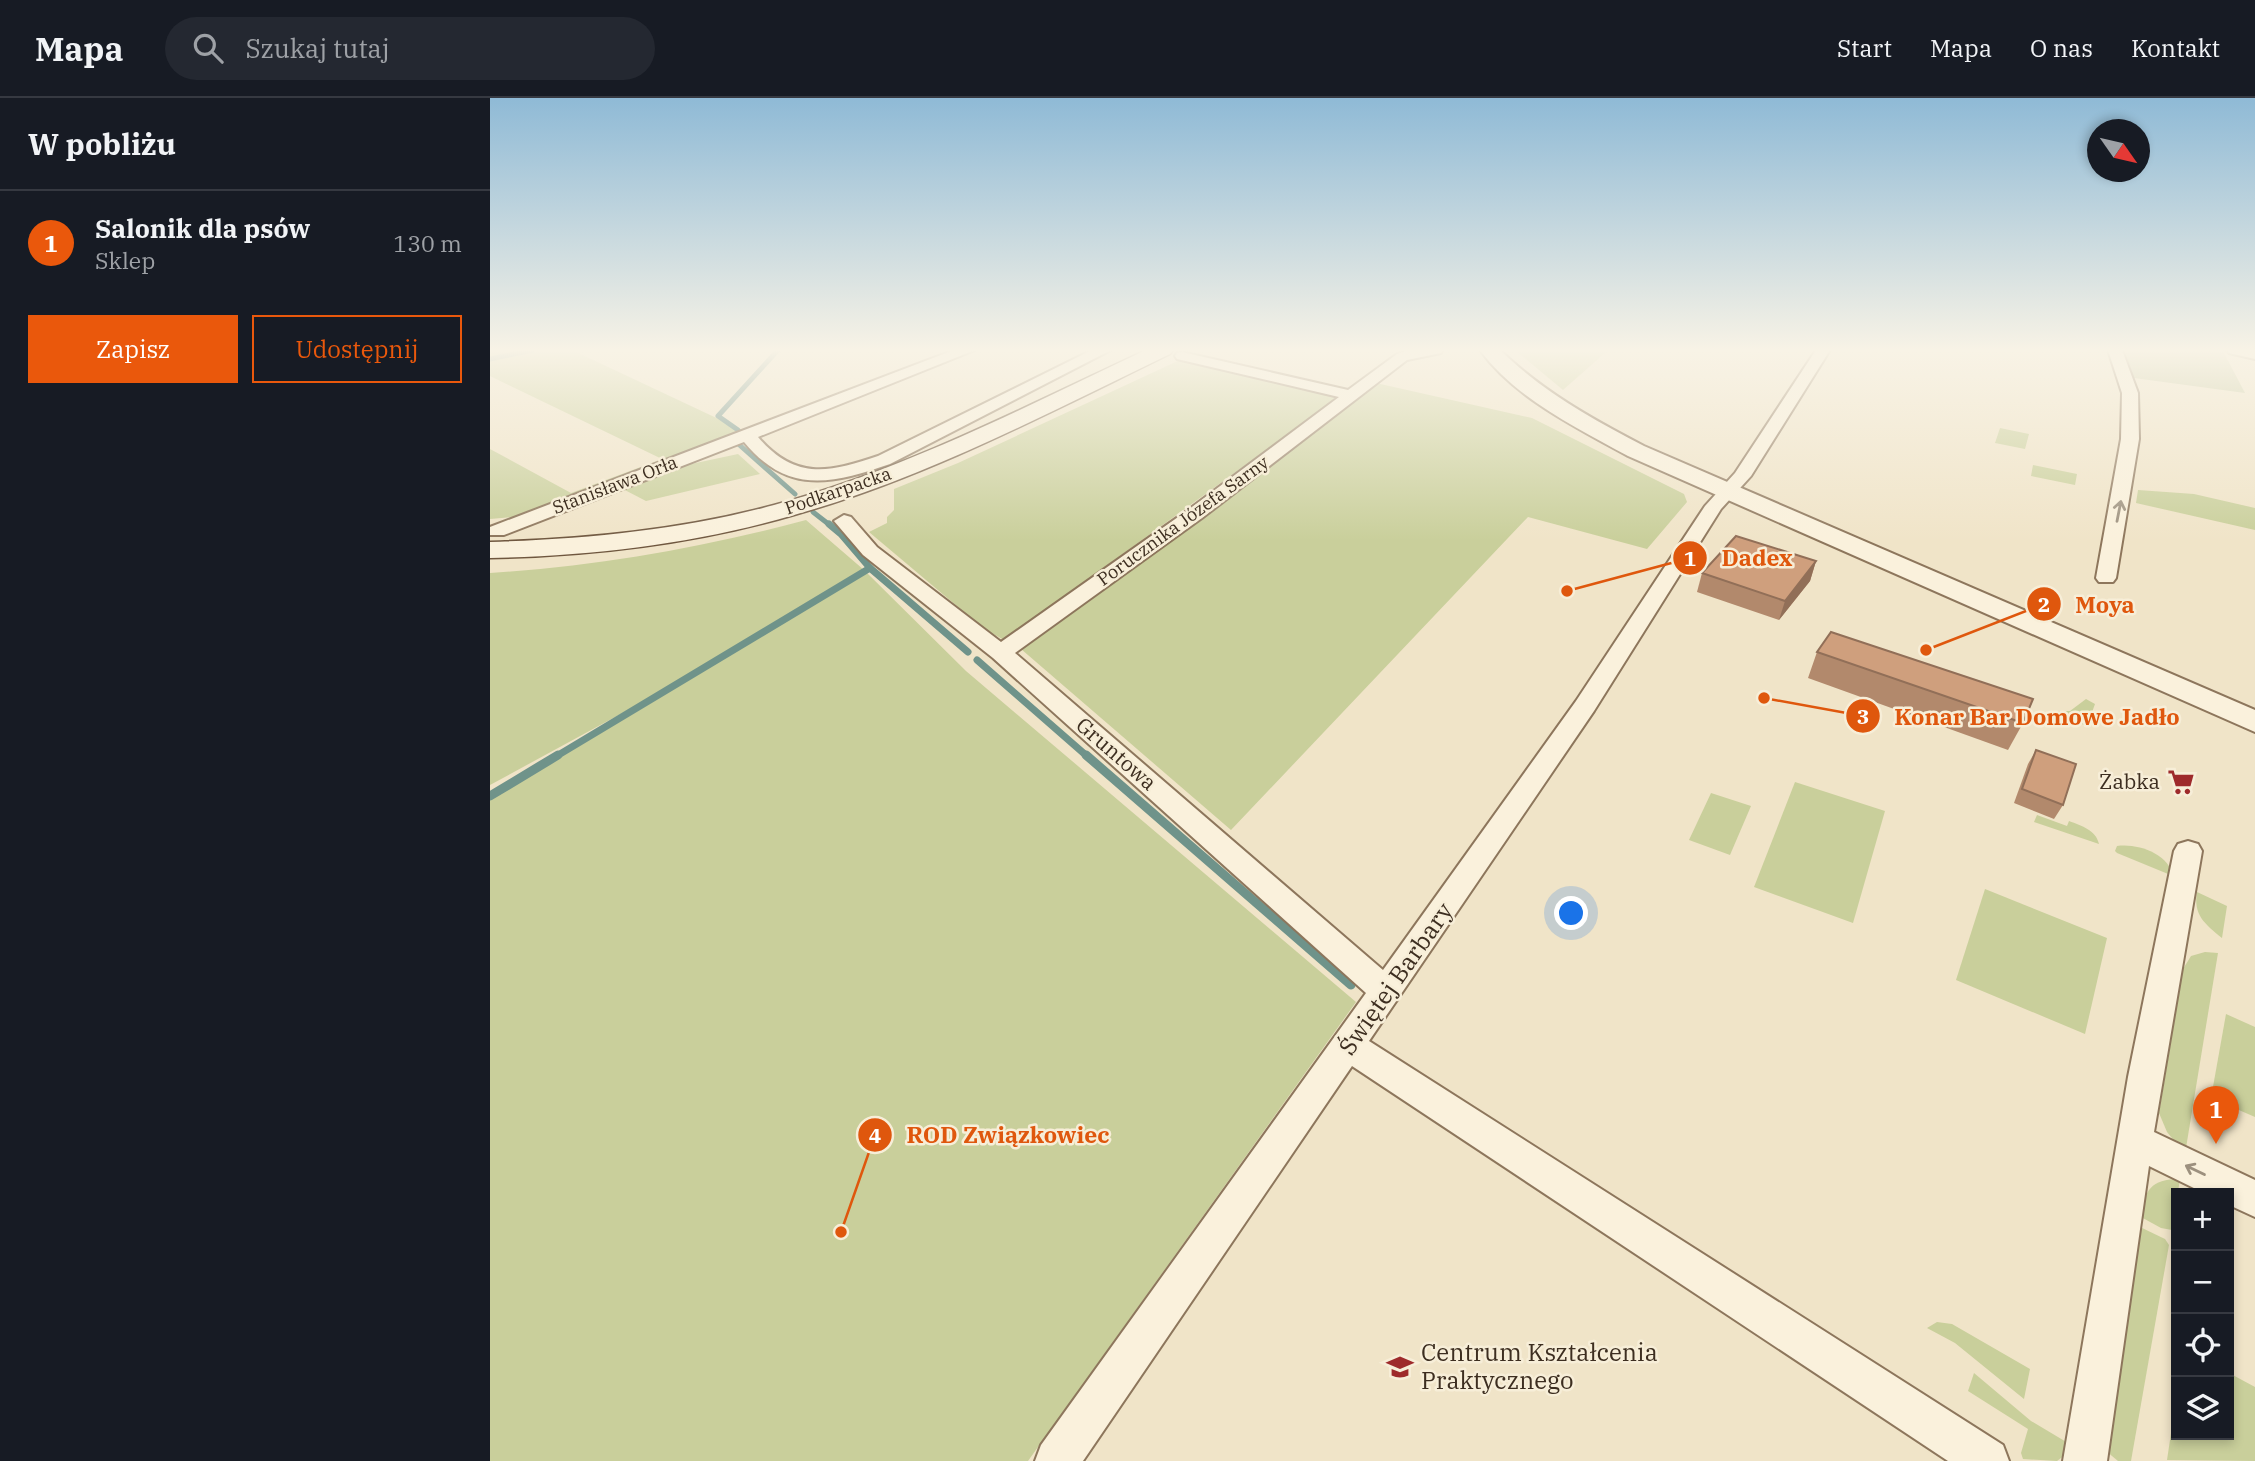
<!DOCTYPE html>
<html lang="pl">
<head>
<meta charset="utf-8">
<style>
  :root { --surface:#171b24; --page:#242831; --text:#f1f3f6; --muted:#9ea1a6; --line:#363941; --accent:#ea580c }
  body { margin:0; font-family:"IBM Plex Serif",serif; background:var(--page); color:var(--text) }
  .controls { position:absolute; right:21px; bottom:21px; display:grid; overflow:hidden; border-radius:0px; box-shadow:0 4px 10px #0003 }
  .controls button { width:63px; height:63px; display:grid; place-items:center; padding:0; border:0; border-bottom:2px solid var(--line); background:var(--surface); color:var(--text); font:35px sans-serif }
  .compass { position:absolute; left:1597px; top:21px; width:63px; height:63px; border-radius:50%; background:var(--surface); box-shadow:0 4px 10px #0003; rotate:124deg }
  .you { position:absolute; left:1082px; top:816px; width:24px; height:24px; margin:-18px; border:5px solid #fff; border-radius:50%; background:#1a73e8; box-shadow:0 0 0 10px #1a73e833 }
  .badge { display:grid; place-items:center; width:46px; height:46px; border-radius:50%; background:var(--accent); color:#fff; font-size:23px; font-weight:700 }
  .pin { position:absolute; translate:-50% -58px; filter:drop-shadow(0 2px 4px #0008) }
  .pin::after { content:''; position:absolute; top:37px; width:24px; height:21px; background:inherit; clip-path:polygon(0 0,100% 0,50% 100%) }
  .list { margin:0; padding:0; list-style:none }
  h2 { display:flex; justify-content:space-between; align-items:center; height:91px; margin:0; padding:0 28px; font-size:30px }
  h2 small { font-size:23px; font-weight:400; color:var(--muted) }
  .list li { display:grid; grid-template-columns:46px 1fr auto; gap:21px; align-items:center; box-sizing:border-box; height:105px; padding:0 28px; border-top:2px solid var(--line) }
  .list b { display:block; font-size:26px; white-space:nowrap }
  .list p { margin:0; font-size:23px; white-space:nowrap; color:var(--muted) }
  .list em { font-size:23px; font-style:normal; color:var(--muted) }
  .actions { display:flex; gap:14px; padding:21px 28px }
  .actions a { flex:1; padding:16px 0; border:2px solid var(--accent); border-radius:0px; text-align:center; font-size:24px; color:var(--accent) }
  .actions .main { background:var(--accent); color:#fff }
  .icon { flex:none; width:38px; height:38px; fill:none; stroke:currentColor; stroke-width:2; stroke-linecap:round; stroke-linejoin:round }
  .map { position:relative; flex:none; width:1765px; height:1363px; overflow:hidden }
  header { display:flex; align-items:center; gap:42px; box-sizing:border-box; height:98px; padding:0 35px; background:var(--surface); border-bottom:2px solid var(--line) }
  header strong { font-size:33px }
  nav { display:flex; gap:38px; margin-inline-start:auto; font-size:24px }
  .search { width:490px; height:63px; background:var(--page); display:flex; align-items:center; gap:18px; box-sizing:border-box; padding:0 24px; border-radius:38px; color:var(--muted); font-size:26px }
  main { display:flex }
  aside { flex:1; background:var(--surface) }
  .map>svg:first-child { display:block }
  .green { fill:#c9cf9b }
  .cemetery { fill:#bfc49a }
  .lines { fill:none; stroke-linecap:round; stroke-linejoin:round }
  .stream-far2 { stroke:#6f938a; stroke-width:5 }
  .stream-far1 { stroke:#6f938a; stroke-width:7 }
  .stream { stroke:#6f938a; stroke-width:9 }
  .minor-casing { stroke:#8d765c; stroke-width:4 }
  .tertiary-casing { stroke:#8d765c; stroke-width:4 }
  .secondary-casing { stroke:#6f573f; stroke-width:3 }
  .minor { fill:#faf1dc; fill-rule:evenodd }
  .tertiary { fill:#faf1dc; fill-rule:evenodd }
  .secondary { fill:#faf1dc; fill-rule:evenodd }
  .wall { fill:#b2896c }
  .shaded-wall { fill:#916f58 }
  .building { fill:#cf9f7d; stroke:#916f58; stroke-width:2 }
  .oneway { stroke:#9c907e }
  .labels { text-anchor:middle; stroke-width:5; stroke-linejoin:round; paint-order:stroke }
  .far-street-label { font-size:18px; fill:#3d2e20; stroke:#f7eed8 }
  .street-label { font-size:21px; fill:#3d2e20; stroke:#f7eed8 }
  .poi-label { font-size:21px; fill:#3d2e20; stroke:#f7eed8; text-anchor:end }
  .near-street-label { font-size:24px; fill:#3d2e20; stroke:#f7eed8 }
  .near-poi-label { font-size:24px; fill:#3d2e20; stroke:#f7eed8; text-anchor:start }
  .leader { fill:none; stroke:#df570d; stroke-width:2.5 }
  .callout-dot { fill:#df570d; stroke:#f7eed8; stroke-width:2.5 }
  .mark-label { font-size:21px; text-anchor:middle; font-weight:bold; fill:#fff }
  .callout-label { font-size:23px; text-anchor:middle; font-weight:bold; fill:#df570d; stroke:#f7eed8; stroke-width:5; stroke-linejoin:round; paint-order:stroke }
</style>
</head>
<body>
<header>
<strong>Mapa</strong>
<div class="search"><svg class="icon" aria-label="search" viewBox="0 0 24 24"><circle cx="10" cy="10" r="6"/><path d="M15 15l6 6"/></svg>Szukaj tutaj</div>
<nav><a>Start</a><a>Mapa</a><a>O nas</a><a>Kontakt</a></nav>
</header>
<main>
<aside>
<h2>W pobliżu<small></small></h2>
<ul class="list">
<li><span class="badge">1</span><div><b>Salonik dla psów</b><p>Sklep</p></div><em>130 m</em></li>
</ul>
<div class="actions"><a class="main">Zapisz</a><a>Udostępnij</a></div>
</aside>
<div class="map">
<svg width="1765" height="1363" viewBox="0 0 1765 1363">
  <rect width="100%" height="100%" fill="#f0e4c8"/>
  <!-- green -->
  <g class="green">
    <path d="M 0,252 L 82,252 L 252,332 L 24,419 L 0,421 L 0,351 L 81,395 L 172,361 L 0,278 Z"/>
    <path d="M 1025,252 L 1105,252 L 1116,254 L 1073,292 Z"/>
    <path d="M 692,261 L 852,297 L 514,542 L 493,530 L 379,434 L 397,425 L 397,419 L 404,412 L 404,391 L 468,365 Z"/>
    <path d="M 886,285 L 1042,320 L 1194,396 L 1197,404 L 1157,451 L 1038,419 L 741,732 L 531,551 L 797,355 Z"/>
    <path d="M 1510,330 L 1539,336 L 1535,351 L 1505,345 Z"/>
    <path d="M 248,356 L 270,376 L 156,403 L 129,389 L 173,372 Z"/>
    <path d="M 1543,367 L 1587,376 L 1585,387 L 1541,378 Z"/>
    <path d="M 1648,392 L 1704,396 L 1765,410 L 1765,432 L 1646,405 Z"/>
    <path d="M 316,422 L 374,472 L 476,573 L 866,904 L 538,1363 L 0,1363 L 0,699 L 149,606 L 0,687 L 0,475 C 107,468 212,450 316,422 Z"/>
    <path d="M 1596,601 L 1605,606 L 1597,628 L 1557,613 L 1580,613 Z"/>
    <path d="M 1305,684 L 1395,713 L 1363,825 L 1264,789 Z"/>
    <path d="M 1221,695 L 1261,708 L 1240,757 L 1199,742 Z"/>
    <path d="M 1547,717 L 1577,728 L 1579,723 C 1592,728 1606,732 1609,746 L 1544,724 Z"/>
    <path d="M 1627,748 C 1648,745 1679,756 1683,778 L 1627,755 L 1625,753 Z"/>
    <path d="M 1495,791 L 1617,840 L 1595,936 L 1466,882 Z"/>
    <path d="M 1707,794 L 1737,808 L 1732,840 C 1715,826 1703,817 1707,794 Z"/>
    <path d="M 1715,854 L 1728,855 L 1695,1056 L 1677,1034 L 1669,1015 L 1693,871 L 1701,858 Z"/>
    <path d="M 1736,916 L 1765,929 L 1765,1019 L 1721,1000 Z"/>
    <path d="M 1690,1081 L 1682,1132 L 1671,1130 L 1651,1119 C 1655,1092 1660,1081 1690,1081 Z"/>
    <path d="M 1650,1129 L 1675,1141 L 1679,1147 L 1641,1363 L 1628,1363 L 1616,1353 Z"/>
    <path d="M 1447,1224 L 1462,1226 L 1540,1271 L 1534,1301 L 1465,1245 L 1437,1230 Z"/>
    <path d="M 1484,1275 L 1541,1323 L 1578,1345 L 1575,1357 L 1567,1363 L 1533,1361 L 1531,1355 L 1538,1331 L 1478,1293 Z"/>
    <path d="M 1739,1275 L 1765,1289 L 1765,1363 L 1677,1362 L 1686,1302 L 1686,1337 L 1739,1337 Z"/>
  </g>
  <!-- cemetery -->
  <path class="cemetery" d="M 1634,252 L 1717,252 L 1734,255 L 1755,295 L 1644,280 Z"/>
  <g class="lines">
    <!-- stream-far2 -->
    <g class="stream-far2">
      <path d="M 0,261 L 43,252"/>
      <path d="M 248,332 L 228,318 L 288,252"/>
      <path d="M 245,343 L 305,396"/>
      <path d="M 323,414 L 341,428"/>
    </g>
    <!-- stream-far1 -->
    <g class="stream-far1">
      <path d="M 339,426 L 351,436 L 380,470 L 478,554"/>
      <path d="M 487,562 L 598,659"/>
      <path d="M 65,659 L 380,470"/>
    </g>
    <!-- stream -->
    <g class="stream">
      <path d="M 596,657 L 861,887"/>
      <path d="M 0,698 L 68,657"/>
    </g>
    <!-- minor casing -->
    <g class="minor-casing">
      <g id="minor">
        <path d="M 464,252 L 485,252 L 268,339 C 305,382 338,375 388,358 L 602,252 L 621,252 L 400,366 C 342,386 298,397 254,344 L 14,437 L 0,437 L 0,429 Z"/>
        <path d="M 919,252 L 953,252 L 951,255 L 917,262 L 712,420 L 525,555 L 893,872 L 1086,603 L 1215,408 L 1245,375 L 1326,252 L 1340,252 L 1261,378 L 1231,411 L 1104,613 L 879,943 L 1513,1347 L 1519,1363 L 1458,1363 L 862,968 L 593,1363 L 545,1363 L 551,1347 L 876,895 L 503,560 L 373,457 L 344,423 L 354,417 L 361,419 L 387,449 L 511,544 L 698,412 L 849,299 L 687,261 L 685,258 L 687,255 L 692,254 L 858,292 L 907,256 Z"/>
        <path d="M 1618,252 L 1632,252 L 1648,295 L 1649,341 L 1626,480 L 1623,484 L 1609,484 L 1606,480 L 1631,341 L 1632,295 Z"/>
        <path d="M 1737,252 L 1765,253 L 1765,261 L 1739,255 Z"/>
        <path d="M 1698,743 L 1708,746 L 1712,753 L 1664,1034 L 1765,1082 L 1765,1119 L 1739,1107 L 1739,1095 L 1714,1095 L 1659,1068 L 1617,1363 L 1573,1363 L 1638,979 L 1684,753 L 1688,746 Z"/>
      </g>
    </g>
    <!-- tertiary casing -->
    <g class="tertiary-casing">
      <path id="tertiary" d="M 990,252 L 1010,252 C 1052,293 1102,321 1154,348 L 1765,612 L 1765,634 L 1138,358 C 1087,330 1025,300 990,252 Z"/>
    </g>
    <!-- secondary casing -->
    <g class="secondary-casing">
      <path id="secondary" d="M 656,252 L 683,252 L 680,256 C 558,315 435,380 304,417 C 205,446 103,458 0,460 L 0,444 C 96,441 191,432 284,407 C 413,372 535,309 656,252 Z"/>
    </g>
    <!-- minor -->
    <use href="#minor" class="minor"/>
    <!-- tertiary -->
    <use href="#tertiary" class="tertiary"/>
    <!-- secondary -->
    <use href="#secondary" class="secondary"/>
  </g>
  <!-- wall -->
  <g class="wall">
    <path d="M 1326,463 L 1320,483 L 1289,522 L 1207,494 L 1212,475 Z"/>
    <path d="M 1327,554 L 1533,625 L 1518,652 L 1318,580 Z"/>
    <path d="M 1546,652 L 1573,707 L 1564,721 L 1524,705 L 1538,666 Z"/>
  </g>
  <!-- shaded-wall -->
  <path class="shaded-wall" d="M 1326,463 L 1320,483 L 1289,522 L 1295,503 Z"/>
  <!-- building -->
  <g class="building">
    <path d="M 1246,438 L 1326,463 L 1295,503 L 1212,475 Z"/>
    <path d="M 1341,534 L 1543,601 L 1533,625 L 1327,554 Z"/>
    <path d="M 1546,652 L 1586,666 L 1573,707 L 1532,691 Z"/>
  </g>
  <!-- one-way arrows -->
  <defs><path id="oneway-shaft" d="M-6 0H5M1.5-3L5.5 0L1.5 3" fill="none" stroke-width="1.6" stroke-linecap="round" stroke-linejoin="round" transform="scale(1.75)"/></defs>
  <g class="oneway">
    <use href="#oneway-shaft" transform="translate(1629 413) rotate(-79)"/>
    <use href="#oneway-shaft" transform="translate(1705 1072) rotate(-154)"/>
  </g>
  <!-- sky -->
  <linearGradient id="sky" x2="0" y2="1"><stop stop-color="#8fbad6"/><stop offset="0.57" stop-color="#f8f3e6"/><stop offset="1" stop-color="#f8f3e6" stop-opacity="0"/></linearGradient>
  <rect width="1765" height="443" fill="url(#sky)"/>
  <!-- icons -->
  <defs>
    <g id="supermarket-bare" transform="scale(2.1)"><path d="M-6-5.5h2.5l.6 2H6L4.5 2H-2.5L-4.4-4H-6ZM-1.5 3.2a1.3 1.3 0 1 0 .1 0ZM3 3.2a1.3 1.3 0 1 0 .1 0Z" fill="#9e2a2b" stroke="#f7eed8" stroke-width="2.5" paint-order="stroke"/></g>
    <g id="school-bare" transform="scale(2.1)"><path d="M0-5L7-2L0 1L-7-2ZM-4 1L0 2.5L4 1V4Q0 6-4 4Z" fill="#9e2a2b" stroke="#f7eed8" stroke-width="2.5" paint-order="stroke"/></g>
  </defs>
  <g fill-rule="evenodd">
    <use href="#supermarket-bare" x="1691" y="684"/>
    <use href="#school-bare" x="910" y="1269"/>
  </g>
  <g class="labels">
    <!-- far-street labels -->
    <g class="far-street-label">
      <text transform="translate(125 387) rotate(-21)" y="6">Stanisława Orła</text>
      <text transform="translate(348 393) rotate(-19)" y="6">Podkarpacka</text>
      <text transform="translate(693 423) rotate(-36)" y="6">Porucznika Józefa Sarny</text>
    </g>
    <!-- street labels -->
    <g class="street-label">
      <text transform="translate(626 656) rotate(41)" y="7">Gruntowa</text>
    </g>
    <!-- poi labels -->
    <g class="poi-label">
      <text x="1670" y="691">Żabka</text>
    </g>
    <!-- near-street labels -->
    <g class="near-street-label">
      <text transform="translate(906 881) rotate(-55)" y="8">Świętej Barbary</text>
    </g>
    <!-- near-poi labels -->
    <g class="near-poi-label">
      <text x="931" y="1263">Centrum Kształcenia<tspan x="931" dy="28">Praktycznego</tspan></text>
    </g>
  </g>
  <!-- callouts -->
  <path class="leader" d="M1077 493L1200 460M1436 552L1554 506M1274 600L1373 618M351 1134L385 1037"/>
  <g class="callout-dot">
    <circle cx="1077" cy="493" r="7"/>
    <circle cx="1436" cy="552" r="7"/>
    <circle cx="1274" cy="600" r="7"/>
    <circle cx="351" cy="1134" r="7"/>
    <circle cx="1200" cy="460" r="18"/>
    <circle cx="1554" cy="506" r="18"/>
    <circle cx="1373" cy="618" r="18"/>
    <circle cx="385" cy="1037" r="18"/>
  </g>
  <g class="mark-label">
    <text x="1200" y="468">1</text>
    <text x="1554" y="514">2</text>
    <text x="1373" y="626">3</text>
    <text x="385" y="1045">4</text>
  </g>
  <g class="callout-label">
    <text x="1267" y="468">Dadex</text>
    <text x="1615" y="515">Moya</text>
    <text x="1547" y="627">Konar Bar Domowe Jadło</text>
    <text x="518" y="1045">ROD Związkowiec</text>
  </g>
</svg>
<div class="controls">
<button>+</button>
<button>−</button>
<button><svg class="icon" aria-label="locate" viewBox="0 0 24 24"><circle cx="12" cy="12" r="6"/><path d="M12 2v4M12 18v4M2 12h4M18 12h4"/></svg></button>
<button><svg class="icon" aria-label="layers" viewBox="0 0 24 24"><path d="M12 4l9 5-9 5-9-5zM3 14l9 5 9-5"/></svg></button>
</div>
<svg class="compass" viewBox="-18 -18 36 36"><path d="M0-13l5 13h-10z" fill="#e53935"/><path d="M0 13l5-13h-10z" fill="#9ea1a6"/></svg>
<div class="you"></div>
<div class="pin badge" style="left:1726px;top:1046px">1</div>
</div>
</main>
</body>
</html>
